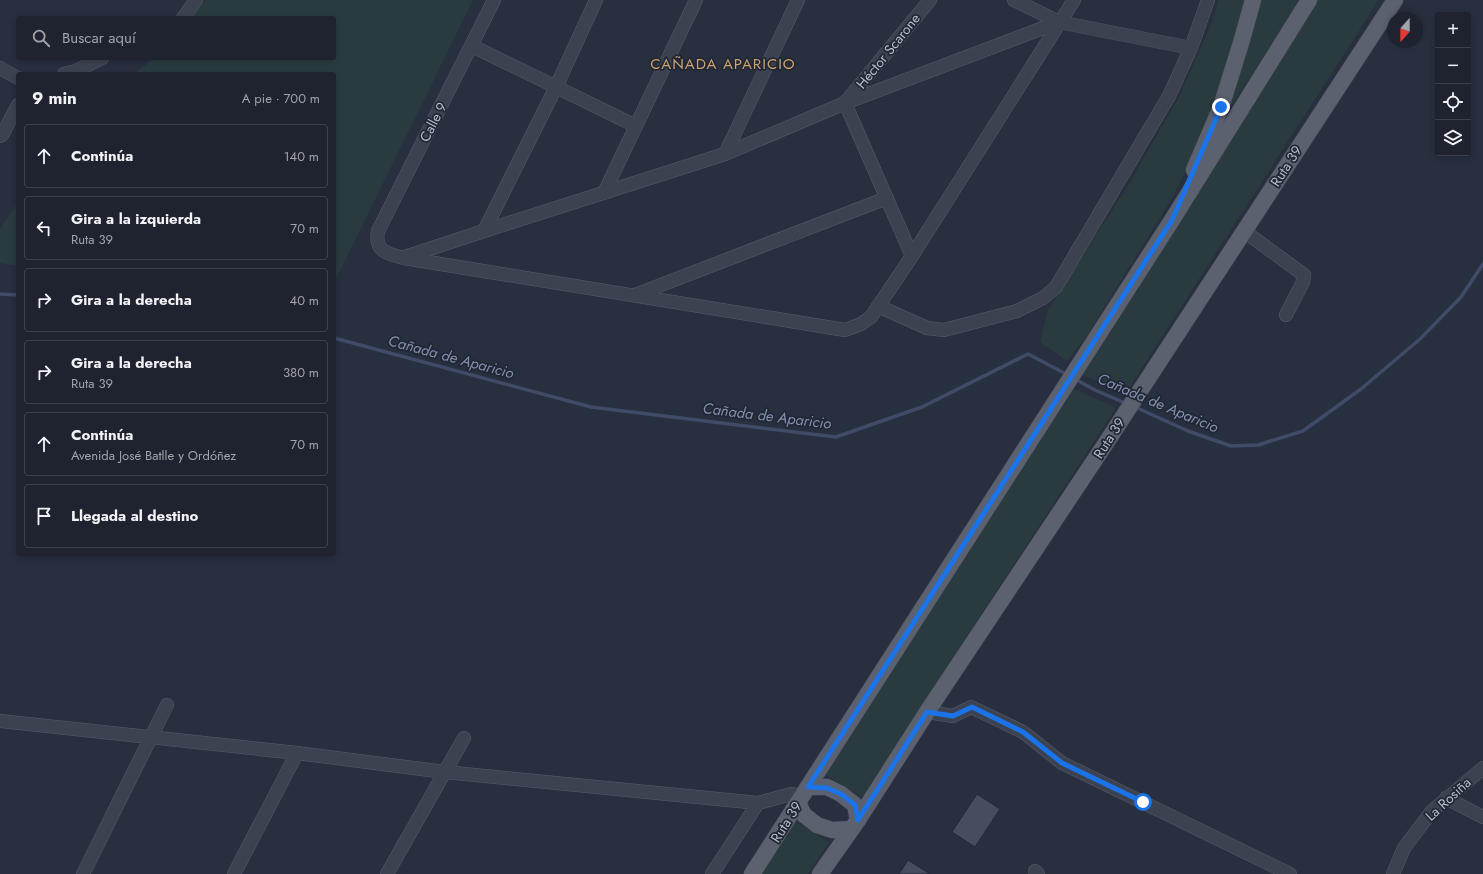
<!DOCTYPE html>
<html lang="es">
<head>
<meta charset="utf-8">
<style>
  :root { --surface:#1e232f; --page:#262b37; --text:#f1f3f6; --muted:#a1a4aa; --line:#3c404b }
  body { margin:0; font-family:Jost,sans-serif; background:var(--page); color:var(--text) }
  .controls { position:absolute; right:12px; top:12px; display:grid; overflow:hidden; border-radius:4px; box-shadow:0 2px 6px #0003 }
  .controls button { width:36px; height:36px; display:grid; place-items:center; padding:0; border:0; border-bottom:1px solid var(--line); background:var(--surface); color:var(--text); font:20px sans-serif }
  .compass { position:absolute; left:1387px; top:12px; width:36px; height:36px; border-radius:50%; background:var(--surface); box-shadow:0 2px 6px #0003; rotate:201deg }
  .stop { position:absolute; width:12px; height:12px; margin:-9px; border:3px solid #1a73e8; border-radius:50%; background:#fff }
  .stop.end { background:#1a73e8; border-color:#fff; box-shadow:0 1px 4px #0008 }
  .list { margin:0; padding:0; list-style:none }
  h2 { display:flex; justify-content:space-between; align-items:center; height:52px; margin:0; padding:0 16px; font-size:17px }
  h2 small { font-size:13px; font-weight:400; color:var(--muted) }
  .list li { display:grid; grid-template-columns:26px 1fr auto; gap:12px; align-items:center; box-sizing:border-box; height:64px; margin:0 8px 8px; padding:0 8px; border:1px solid var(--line); border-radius:4px }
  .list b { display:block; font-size:15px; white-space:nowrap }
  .list p { margin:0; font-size:13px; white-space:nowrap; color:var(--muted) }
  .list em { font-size:13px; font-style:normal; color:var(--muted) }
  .icon { flex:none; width:22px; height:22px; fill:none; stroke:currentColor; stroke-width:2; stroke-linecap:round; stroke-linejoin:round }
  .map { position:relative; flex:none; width:1483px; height:874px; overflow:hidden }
  .search { position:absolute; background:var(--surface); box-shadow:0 2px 6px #0003; left:16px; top:16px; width:320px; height:44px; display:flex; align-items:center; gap:10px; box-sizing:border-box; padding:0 14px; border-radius:4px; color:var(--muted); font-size:15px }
  .panel { position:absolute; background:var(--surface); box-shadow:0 2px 6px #0003; left:16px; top:72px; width:320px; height:484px; border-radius:4px }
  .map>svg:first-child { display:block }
  .green { fill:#2a3b40 }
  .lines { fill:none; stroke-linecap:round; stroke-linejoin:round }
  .stream { stroke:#404b67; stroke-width:3.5 }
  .building { fill:#454d5e; stroke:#232937 }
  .minor-casing { stroke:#575d6a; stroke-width:14 }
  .major-casing { stroke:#464b59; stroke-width:17 }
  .minor { stroke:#3c4250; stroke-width:13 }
  .major { stroke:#5b616f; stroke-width:16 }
  .route { stroke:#1a73e8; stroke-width:5 }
  .labels { text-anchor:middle; stroke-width:3.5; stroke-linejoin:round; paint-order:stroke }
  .street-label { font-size:14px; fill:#b9bdca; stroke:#212735 }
  .neighbourhood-label { font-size:15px; letter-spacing:1px; fill:#cda470; stroke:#212735 }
  .water-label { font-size:15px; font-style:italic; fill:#8390af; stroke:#212735 }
</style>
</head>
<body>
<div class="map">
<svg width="1483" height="874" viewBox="0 0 1483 874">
  <rect width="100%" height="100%" fill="#282f3f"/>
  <!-- green -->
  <g class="green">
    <path d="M 205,0 L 473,0 L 334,283 L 334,74 L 134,74 L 154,58 L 334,58 L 334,18 L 191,18 Z"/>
    <path d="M 1218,0 L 1245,0 L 1230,54 L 1207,125 L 1174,195 L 1086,337 L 1067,361 L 1040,342 L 1048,310 L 1128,186 L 1178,99 L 1214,18 Z"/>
    <path d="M 1259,0 L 1300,0 L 1230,108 Z"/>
    <path d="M 1316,0 L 1379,0 L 1127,391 L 1081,375 Z"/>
    <path d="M 18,202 L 18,266 L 0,263 L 0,229 Z"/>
    <path d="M 1074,389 L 1116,408 L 862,797 L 824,774 Z"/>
    <path d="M 794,821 L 829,842 L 808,874 L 761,874 Z"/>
  </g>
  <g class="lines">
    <!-- stream -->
    <g class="stream">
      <path d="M 0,294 L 18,295"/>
      <path d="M 334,338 L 591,407 L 836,437 L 922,407 L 1028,354 L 1068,375"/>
      <path d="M 1075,379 L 1095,390 L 1127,404"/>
      <path d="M 1135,407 L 1188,431 L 1231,446 L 1258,445 L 1303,431 L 1361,389 L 1420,339 L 1461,297 L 1483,264"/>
    </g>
  </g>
  <!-- building -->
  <g class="building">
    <path d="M 977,794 L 1000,809 L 975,847 L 952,832 Z"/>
    <path d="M 908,860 L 930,874 L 899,874 Z"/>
  </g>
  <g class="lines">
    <!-- minor casing -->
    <g class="minor-casing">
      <g id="minor">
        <path d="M 494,0 L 378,231 C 374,252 388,254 404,258 L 845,330 L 861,324 L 871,317 L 912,256 L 1074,0"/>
        <path d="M 1014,0 L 1059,22 L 1191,48"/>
        <path d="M 183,18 L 196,0"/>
        <path d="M 472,46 L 636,126"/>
        <path d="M 0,68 L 18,78"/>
        <path d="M 64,74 L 76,71 L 102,58"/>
        <path d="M 0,136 L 2,135 L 18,105"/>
        <path d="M 725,154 L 798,0"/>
        <path d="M 604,193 L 696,0"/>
        <path d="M 484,231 L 556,87 L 596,0"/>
        <path d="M 1244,231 L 1304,275 L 1303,282 L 1286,315"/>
        <path d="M 912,256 L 845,103 L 930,0"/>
        <path d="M 405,257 L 484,231 L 725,154 L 845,103 L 1059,22"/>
        <path d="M 635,295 L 887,198"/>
        <path d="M 878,306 L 927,328 L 944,330 L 1017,311 L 1043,298 L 1056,287 L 1169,96 L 1191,48 L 1208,0"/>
        <path d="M 927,712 L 953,716 L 971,707 L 1023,732 L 1062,763 L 1290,874"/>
        <path d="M 0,721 L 297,753 L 445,772 L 758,803"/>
        <path d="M 1446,798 L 1483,817"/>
        <path d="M 1035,871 L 1038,874"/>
        <path d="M 83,874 L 167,705"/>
        <path d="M 234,874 L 297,753"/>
        <path d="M 387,874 L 464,738"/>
        <path d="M 712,874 L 758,803 L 791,794 L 802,796"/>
        <path d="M 1393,874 L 1404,848 L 1432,811 L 1483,768"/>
      </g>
    </g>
    <!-- major casing -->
    <g class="major-casing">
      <g id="major">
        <path d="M 1194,170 L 1221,107 L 1241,43 L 1253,0"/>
        <path d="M 808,787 L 827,787 L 841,794 L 855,805 L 858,820"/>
        <path d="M 798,803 L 804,815 L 817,825 L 832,830 L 851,829"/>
        <path d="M 752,874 L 1172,220 L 1309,0"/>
        <path d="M 820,874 L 858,820 L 927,712 L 1104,446 L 1395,0"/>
      </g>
    </g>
    <!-- minor -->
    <use href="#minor" class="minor"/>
    <!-- major -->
    <use href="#major" class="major"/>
  </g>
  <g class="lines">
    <!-- route -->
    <path class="route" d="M 1143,802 L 1062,763 L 1023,732 L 972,707 L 953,716 L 927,712 L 858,820 L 855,805 L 841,794 L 827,788 L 808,787 L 1172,220 L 1221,107"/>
  </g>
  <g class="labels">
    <!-- street labels -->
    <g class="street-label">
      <text transform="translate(888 51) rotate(-51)" y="5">Héctor Scarone</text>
      <text transform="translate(433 122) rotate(-63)" y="5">Calle 9</text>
      <text transform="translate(1286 166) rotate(-57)" y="5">Ruta 39</text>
      <text transform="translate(1109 438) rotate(-57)" y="5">Ruta 39</text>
      <text transform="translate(1448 799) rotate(-43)" y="5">La Rosiña</text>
      <text transform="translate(786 822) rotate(-58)" y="5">Ruta 39</text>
    </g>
    <!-- neighbourhood labels -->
    <g class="neighbourhood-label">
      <text x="723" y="69">CAÑADA APARICIO</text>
    </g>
    <!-- water labels -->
    <g class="water-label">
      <text transform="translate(451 357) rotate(15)" y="5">Cañada de Aparicio</text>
      <text transform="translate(1158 403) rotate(23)" y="5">Cañada de Aparicio</text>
      <text transform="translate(767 416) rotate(7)" y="5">Cañada de Aparicio</text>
    </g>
  </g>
</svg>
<div class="controls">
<button>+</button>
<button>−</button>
<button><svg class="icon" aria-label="locate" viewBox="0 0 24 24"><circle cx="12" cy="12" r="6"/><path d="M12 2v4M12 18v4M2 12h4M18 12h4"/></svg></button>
<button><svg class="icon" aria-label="layers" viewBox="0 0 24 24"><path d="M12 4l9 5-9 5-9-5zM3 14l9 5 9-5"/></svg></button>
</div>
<svg class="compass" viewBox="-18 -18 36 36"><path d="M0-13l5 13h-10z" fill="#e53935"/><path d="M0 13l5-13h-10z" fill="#a1a4aa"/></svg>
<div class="stop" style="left:1143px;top:802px"></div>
<div class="stop end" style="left:1221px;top:107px"></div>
<div class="search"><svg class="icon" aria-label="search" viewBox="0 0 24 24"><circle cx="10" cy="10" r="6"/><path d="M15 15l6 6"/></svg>Buscar aquí</div>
<section class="panel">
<h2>9 min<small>A pie · 700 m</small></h2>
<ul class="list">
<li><svg class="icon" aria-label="ahead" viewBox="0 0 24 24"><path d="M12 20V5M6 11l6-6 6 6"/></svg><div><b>Continúa</b></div><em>140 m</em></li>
<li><svg class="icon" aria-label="left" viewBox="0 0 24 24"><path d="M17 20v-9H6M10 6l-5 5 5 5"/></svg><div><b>Gira a la izquierda</b><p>Ruta 39</p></div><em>70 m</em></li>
<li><svg class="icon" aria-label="right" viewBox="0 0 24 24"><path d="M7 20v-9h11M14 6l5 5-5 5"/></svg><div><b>Gira a la derecha</b></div><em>40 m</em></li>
<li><svg class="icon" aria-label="right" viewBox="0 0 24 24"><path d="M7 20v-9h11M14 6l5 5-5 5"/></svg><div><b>Gira a la derecha</b><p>Ruta 39</p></div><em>380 m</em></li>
<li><svg class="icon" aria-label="ahead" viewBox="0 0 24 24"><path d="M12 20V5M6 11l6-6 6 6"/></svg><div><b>Continúa</b><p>Avenida José Batlle y Ordóñez</p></div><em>70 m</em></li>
<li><svg class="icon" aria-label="arrive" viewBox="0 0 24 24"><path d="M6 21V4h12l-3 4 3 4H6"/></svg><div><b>Llegada al destino</b></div></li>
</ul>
</section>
</div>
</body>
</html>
